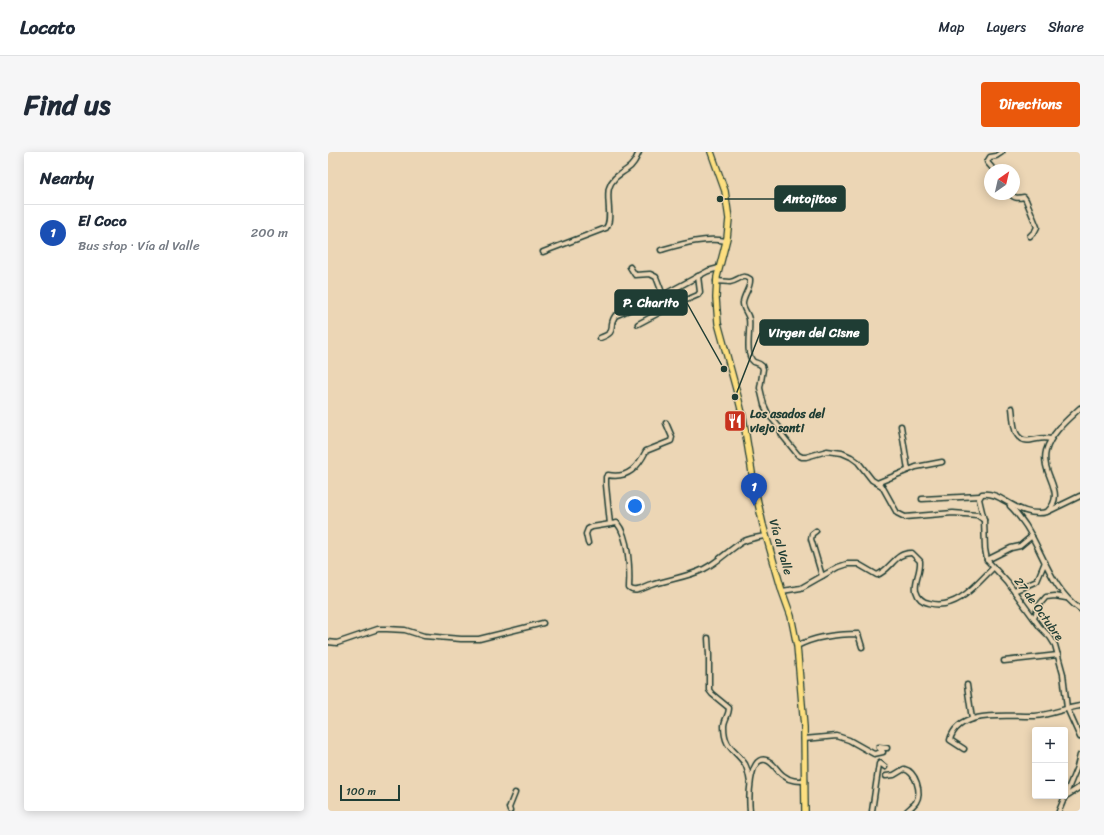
<!DOCTYPE html>
<html lang="en">
<head>
<meta charset="utf-8">
<style>
  :root { --surface:#fff; --page:#f6f6f7; --text:#1f2937; --muted:#747a83; --line:#e0e1e3; --accent:#ea580c }
  body { margin:0; font-family:Sriracha,sans-serif; background:var(--page); color:var(--text) }
  .controls { position:absolute; right:12px; bottom:12px; display:grid; overflow:hidden; border-radius:4px; box-shadow:0 2px 10px #0003 }
  .controls button { width:36px; height:36px; display:grid; place-items:center; padding:0; border:0; border-bottom:1px solid var(--line); background:var(--surface); color:var(--text); font:20px sans-serif }
  .compass { position:absolute; left:656px; top:12px; width:36px; height:36px; border-radius:50%; background:var(--surface); box-shadow:0 2px 10px #0003; rotate:34deg }
  .scale { position:absolute; left:12px; bottom:10px; width:60px; box-sizing:border-box; padding-left:4px; border:2px solid #1f3d34; border-top:0; font-size:11px; line-height:14px; white-space:nowrap; color:#1f3d34; -webkit-text-stroke:3px #ecd6b5; paint-order:stroke }
  .you { position:absolute; left:307px; top:354px; width:14px; height:14px; margin:-10px; border:3px solid #fff; border-radius:50%; background:#1a73e8; box-shadow:0 0 0 6px #1a73e833 }
  .badge { display:grid; place-items:center; width:26px; height:26px; border-radius:50%; background:var(--accent); color:#fff; font-size:13px; font-weight:700 }
  .pin { position:absolute; translate:-50% -33px; filter:drop-shadow(0 1px 2px #0008) }
  .pin::after { content:''; position:absolute; top:21px; width:14px; height:12px; background:inherit; clip-path:polygon(0 0,100% 0,50% 100%) }
  .list { margin:0; padding:0; list-style:none }
  h2 { display:flex; justify-content:space-between; align-items:center; height:52px; margin:0; padding:0 16px; font-size:17px }
  h2 small { font-size:13px; font-weight:400; color:var(--muted) }
  .list li { display:grid; grid-template-columns:26px 1fr auto; gap:12px; align-items:center; box-sizing:border-box; height:56px; padding:0 16px; border-top:1px solid var(--line) }
  .list b { display:block; font-size:15px; white-space:nowrap }
  .list p { margin:0; font-size:13px; white-space:nowrap; color:var(--muted) }
  .list em { font-size:13px; font-style:normal; color:var(--muted) }
  .map { position:relative; flex:none; width:752px; height:659px; overflow:hidden; border-radius:4px }
  header { display:flex; align-items:center; gap:24px; box-sizing:border-box; height:56px; padding:0 20px; background:var(--surface); border-bottom:1px solid var(--line) }
  header strong { font-size:19px }
  nav { display:flex; gap:22px; margin-inline-start:auto; font-size:14px }
  .intro { display:flex; align-items:center; justify-content:space-between; box-sizing:border-box; height:96px; padding:0 24px }
  h1 { margin:0; font-size:28px }
  .button { padding:10px 18px; border-radius:4px; background:var(--accent); color:#fff; font-size:14px; font-weight:700 }
  main { display:flex; gap:24px; padding:0 24px }
  aside { flex:1; background:var(--surface); border-radius:4px; box-shadow:0 2px 10px #0003 }
  .map>svg:first-child { display:block }
  .lines { fill:none; stroke-linecap:round; stroke-linejoin:round }
  .minor-casing { stroke:#1f3d34; stroke-width:7 }
  .major-casing { stroke:#1f3d34; stroke-width:8 }
  .minor { stroke:#ecd6b5; stroke-width:4 }
  .major { stroke:#fddf80; stroke-width:5.5 }
  .labels { text-anchor:middle; stroke-width:3; stroke-linejoin:round; paint-order:stroke }
  .poi-label { font-size:12px; font-weight:bold; fill:#1f3d34; stroke:#ecd6b5; text-anchor:start }
  .street-label { font-size:12px; fill:#1f3d34; stroke:#ecd6b5 }
  .leader { fill:none; stroke:#1f3d34; stroke-width:1.5 }
  .callout-dot { fill:#1f3d34; stroke:#ecd6b5; stroke-width:1.5 }
  .callout { fill:#1f3d34; stroke:#1f3d34; stroke-width:1.5 }
  .callout-label { font-size:13px; text-anchor:middle; font-weight:bold; fill:#fff }
</style>
</head>
<body>
<header>
<strong>Locato</strong>
<nav><a>Map</a><a>Layers</a><a>Share</a></nav>
</header>
<div class="intro"><h1>Find us</h1><a class="button">Directions</a></div>
<main>
<aside>
<h2>Nearby<small></small></h2>
<ul class="list">
<li><span class="badge" style="background:#1a4fb4">1</span><div><b>El Coco</b><p>Bus stop · Vía al Valle</p></div><em>200 m</em></li>
</ul>
</aside>
<div class="map">
<svg width="752" height="659" viewBox="0 0 752 659">
  <rect width="100%" height="100%" fill="#ecd6b5"/>
  <filter id="ink" filterUnits="userSpaceOnUse"><feTurbulence type="fractalNoise" baseFrequency=".025" numOctaves="2"/><feDisplacementMap in="SourceGraphic" scale="8" xChannelSelector="R" yChannelSelector="G"/><feConvolveMatrix kernelMatrix="1 2 1 2 8 2 1 2 1" color-interpolation-filters="sRGB"/></filter>
  <g filter="url(#ink)">
    <g class="lines">
      <!-- minor casing -->
      <g class="minor-casing">
        <g id="minor">
          <path d="M 666,18 L 659,10 L 662,5 L 668,4 L 674,0"/>
          <path d="M 683,42 C 686,47 691,46 696,45 L 698,48 L 709,75 L 707,79 L 702,84"/>
          <path d="M 333,98 C 354,92 376,85 398,89"/>
          <path d="M 215,100 L 278,76 C 285,67 278,47 281,36 C 284,26 291,23 298,18 C 305,14 308,7 311,0"/>
          <path d="M 302,115 L 307,123 L 322,122 L 328,125 L 335,143"/>
          <path d="M 388,129 C 393,129 398,130 402,130 C 410,129 414,121 422,127 C 423,135 416,142 415,150 C 414,156 420,161 421,167 C 423,177 416,203 426,210 C 429,211 431,211 434,214 L 435,217 L 432,236 L 436,253 L 440,262 L 451,275 L 454,283 L 470,303 L 474,305 L 478,305 L 499,299 L 514,301 L 523,305 L 530,310 L 544,328 L 554,334 L 569,361 L 577,365 L 625,361 L 649,363 L 656,368"/>
          <path d="M 310,172 L 342,155 L 370,143 L 372,140 L 370,124"/>
          <path d="M 272,186 C 291,179 279,176 287,164 L 335,143 L 380,119 L 391,116"/>
          <path d="M 684,256 C 686,270 684,292 704,288 C 711,287 715,285 722,287"/>
          <path d="M 752,256 C 739,268 723,281 718,299 C 712,323 740,340 719,360 C 690,367 673,338 654,342 L 651,347 L 656,368 L 657,397 L 659,408 L 680,431 L 712,475 L 722,485 L 727,493 L 735,522 L 739,556 L 752,585"/>
          <path d="M 573,274 L 580,318"/>
          <path d="M 549,331 L 588,315 L 614,310"/>
          <path d="M 594,347 L 652,344"/>
          <path d="M 682,354 C 688,359 693,367 698,374 C 715,401 724,438 752,457"/>
          <path d="M 721,359 L 752,344"/>
          <path d="M 282,372 L 278,333 L 278,325 L 280,323 C 300,327 310,315 318,299 L 343,289 L 344,285 L 338,271"/>
          <path d="M 488,379 L 484,382 L 483,387 L 494,424"/>
          <path d="M 260,391 L 258,382 L 260,377 L 264,375 L 289,371 C 301,385 302,418 301,436 C 307,442 317,435 324,433 C 341,427 360,425 376,417 C 390,410 401,398 414,390 C 422,386 430,385 438,384"/>
          <path d="M 659,408 L 683,396 L 692,394 L 704,384"/>
          <path d="M 454,439 L 473,436 L 510,415 L 519,412 L 530,412 L 549,423 C 563,418 567,400 584,401 L 592,409 C 593,420 586,429 588,439 C 590,446 595,450 601,451 C 628,459 648,433 665,416"/>
          <path d="M 686,439 L 709,429 L 717,410"/>
          <path d="M 706,466 L 712,452 L 718,445 L 727,444 L 738,446"/>
          <path d="M 380,486 L 381,503 L 381,538 L 384,542 L 401,556 C 401,563 396,568 396,574 C 396,597 407,597 417,612 C 420,618 421,624 422,631"/>
          <path d="M 0,490 L 9,491 L 50,477 L 59,477 L 77,478 L 96,484 L 133,487 L 151,487 L 215,471"/>
          <path d="M 469,494 C 488,484 509,482 530,482 L 534,495"/>
          <path d="M 676,509 L 730,503"/>
          <path d="M 639,533 L 644,567"/>
          <path d="M 476,587 L 509,584 L 521,588 L 546,602 L 555,600 L 551,596 L 551,595 L 559,596"/>
          <path d="M 636,597 L 622,588 C 630,556 682,565 707,564 C 722,563 737,556 752,554"/>
          <path d="M 558,624 L 566,623 L 576,617 C 588,620 594,640 588,650 C 586,653 582,656 579,659"/>
          <path d="M 738,644 L 752,635"/>
          <path d="M 182,659 L 181,656 L 187,641"/>
          <path d="M 422,659 C 421,650 420,603 438,608 C 446,610 449,620 456,624 C 462,629 469,629 477,629"/>
          <path d="M 544,659 L 551,612 L 552,611 L 557,615"/>
          <path d="M 731,659 L 749,615 L 752,603"/>
        </g>
      </g>
      <!-- major casing -->
      <g class="major-casing">
        <path id="major" d="M 383,0 L 397,39 L 401,67 L 399,86 L 389,125 L 388,146 L 390,171 L 408,237 L 415,265 L 426,333 L 435,373 L 454,439 L 463,464 L 469,494 L 476,575 L 477,659"/>
      </g>
      <!-- minor -->
      <use href="#minor" class="minor"/>
      <!-- major -->
      <use href="#major" class="major"/>
    </g>
  </g>
  <!-- icons -->
  <defs>
    <g id="restaurant-square" transform="scale(1.15)"><rect x="-9" y="-9" width="18" height="18" rx="4" fill="#c8321e" stroke="#ecd6b5"/><path d="M-5-6h1v4h1v-4h1v4h1v-4h1v5L-1.5 .5V6h-2V.5L-5-1ZM5-6V6H3V1.5H1.5Q1.5-4 5-6Z" fill="#fff"/></g>
  </defs>
  <g fill-rule="evenodd">
    <use href="#restaurant-square" x="407" y="269"/>
  </g>
  <g class="labels">
    <!-- poi labels -->
    <g class="poi-label">
      <text x="422" y="266">Los asados del<tspan x="422" dy="14">viejo santi</tspan></text>
    </g>
    <!-- street labels -->
    <g class="street-label">
      <text transform="translate(453 395) rotate(74)" y="4">Vía al Valle</text>
      <text transform="translate(711 457) rotate(54)" y="4">27 de Octubre</text>
    </g>
  </g>
  <!-- callouts -->
  <path class="leader" d="M392 47L447 47M396 217L359 151M407 245L432 181"/>
  <g class="callout-dot">
    <circle cx="392" cy="47" r="4"/>
    <circle cx="396" cy="217" r="4"/>
    <circle cx="407" cy="245" r="4"/>
  </g>
  <g class="callout">
    <rect x="447" y="34" width="70" height="25" rx="4"/>
    <rect x="287" y="138" width="72" height="25" rx="4"/>
    <rect x="432" y="168" width="108" height="25" rx="4"/>
  </g>
  <g class="callout-label">
    <text x="482" y="51">Antojitos</text>
    <text x="323" y="155">P. Charito</text>
    <text x="486" y="185">Virgen del Cisne</text>
  </g>
</svg>
<div class="controls">
<button>+</button>
<button>−</button>
</div>
<svg class="compass" viewBox="-18 -18 36 36"><path d="M0-13l5 13h-10z" fill="#e53935"/><path d="M0 13l5-13h-10z" fill="#747a83"/></svg>
<div class="scale">100 m</div>
<div class="you"></div>
<div class="pin badge" style="left:426px;top:354px;background:#1a4fb4">1</div>
</div>
</main>
</body>
</html>
